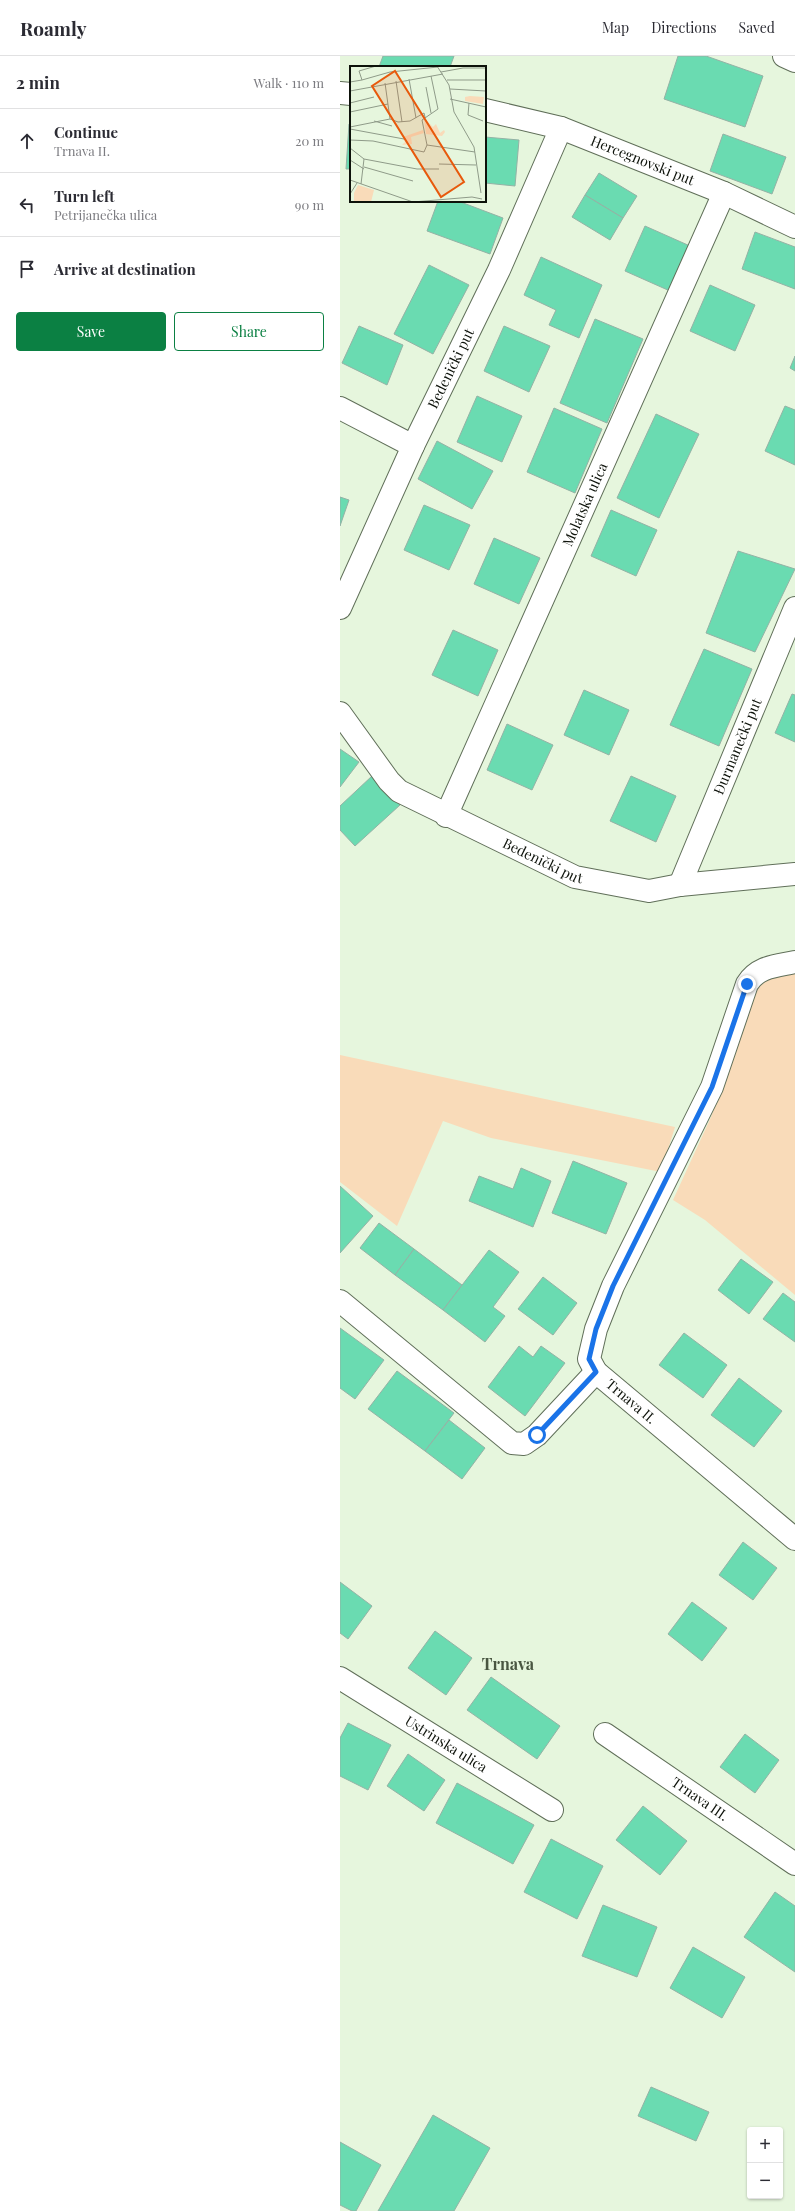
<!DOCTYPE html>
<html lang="en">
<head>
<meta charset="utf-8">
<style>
  :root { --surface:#fff; --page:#f7f7f7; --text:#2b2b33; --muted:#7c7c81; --line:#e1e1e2; --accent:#0b8043 }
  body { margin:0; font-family:"Playfair Display",serif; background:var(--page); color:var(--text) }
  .controls { position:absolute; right:12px; bottom:12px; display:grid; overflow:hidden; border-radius:4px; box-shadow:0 1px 3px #0004 }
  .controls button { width:36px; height:36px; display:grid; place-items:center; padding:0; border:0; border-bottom:1px solid var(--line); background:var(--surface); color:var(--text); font:20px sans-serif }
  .stop { position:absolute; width:12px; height:12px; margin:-9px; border:3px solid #1a73e8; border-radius:50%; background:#fff }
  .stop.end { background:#1a73e8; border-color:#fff; box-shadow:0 1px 4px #0008 }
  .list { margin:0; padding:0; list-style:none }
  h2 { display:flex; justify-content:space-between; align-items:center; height:52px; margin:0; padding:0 16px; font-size:17px }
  h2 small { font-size:13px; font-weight:400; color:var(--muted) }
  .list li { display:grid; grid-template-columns:26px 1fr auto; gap:12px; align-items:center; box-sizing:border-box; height:64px; padding:0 16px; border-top:1px solid var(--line) }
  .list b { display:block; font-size:15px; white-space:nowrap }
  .list p { margin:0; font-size:13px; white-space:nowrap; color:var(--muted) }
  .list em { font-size:13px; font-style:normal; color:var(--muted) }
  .actions { display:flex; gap:8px; padding:12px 16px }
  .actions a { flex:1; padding:9px 0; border:1px solid var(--accent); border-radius:4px; text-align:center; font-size:14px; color:var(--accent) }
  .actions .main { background:var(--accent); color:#fff }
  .icon { flex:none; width:22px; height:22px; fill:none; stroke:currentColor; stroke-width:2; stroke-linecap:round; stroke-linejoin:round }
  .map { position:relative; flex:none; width:455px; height:2155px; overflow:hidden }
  header { display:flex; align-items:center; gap:24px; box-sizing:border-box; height:56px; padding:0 20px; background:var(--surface); border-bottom:1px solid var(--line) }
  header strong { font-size:19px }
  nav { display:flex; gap:22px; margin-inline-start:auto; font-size:14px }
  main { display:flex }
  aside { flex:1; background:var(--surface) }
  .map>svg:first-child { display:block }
  .green { fill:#f9dbb9 }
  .building { fill:#6adbb1; stroke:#94b2a5 }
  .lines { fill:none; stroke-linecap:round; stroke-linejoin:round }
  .minor-casing { stroke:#606f59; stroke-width:24 }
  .minor { stroke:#fff; stroke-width:22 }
  .route { stroke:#1a73e8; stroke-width:5 }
  .labels { text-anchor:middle; stroke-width:4; stroke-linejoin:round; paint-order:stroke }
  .street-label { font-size:14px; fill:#0d120a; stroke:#e6f6dd }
  .quarter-label { font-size:16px; font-weight:bold; fill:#495641; stroke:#e6f6dd }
  .inset-road { fill:none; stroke:#8f9b89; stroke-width:1 }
  .view { fill:#e8590c; fill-opacity:0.15; stroke:#e8590c; stroke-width:2 }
  .inset-edge { fill:none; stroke:#0d120a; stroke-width:2 }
</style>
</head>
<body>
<header>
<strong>Roamly</strong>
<nav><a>Map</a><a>Directions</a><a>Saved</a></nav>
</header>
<main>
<aside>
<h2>2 min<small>Walk · 110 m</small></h2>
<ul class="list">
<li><svg class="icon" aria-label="ahead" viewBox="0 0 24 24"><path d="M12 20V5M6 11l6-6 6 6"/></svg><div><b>Continue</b><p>Trnava II.</p></div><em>20 m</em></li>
<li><svg class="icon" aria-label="left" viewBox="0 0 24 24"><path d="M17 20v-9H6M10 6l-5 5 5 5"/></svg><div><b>Turn left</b><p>Petrijanečka ulica</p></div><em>90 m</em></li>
<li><svg class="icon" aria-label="arrive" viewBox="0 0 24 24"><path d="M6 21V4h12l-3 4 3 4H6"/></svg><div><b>Arrive at destination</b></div></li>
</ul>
<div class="actions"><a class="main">Save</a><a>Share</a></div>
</aside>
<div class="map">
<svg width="455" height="2155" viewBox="0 0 455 2155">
  <rect width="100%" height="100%" fill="#e6f6dd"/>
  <!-- green -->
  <g class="green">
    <path d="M 455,915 L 455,1239 L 365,1164 L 333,1144 L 371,1061 L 416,935 L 425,924 Z"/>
    <path d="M 0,999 L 335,1071 L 321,1116 L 151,1082 L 103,1065 L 57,1170 L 0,1126 Z"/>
  </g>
  <!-- building -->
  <g class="building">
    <path d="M 43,0 L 114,0 L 110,11 L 39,11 Z"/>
    <path d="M 338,0 L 366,0 L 423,20 L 405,71 L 324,43 Z"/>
    <path d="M 9,68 L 11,68 L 11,113 L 6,113 Z"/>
    <path d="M 383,78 L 446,101 L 432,138 L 370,115 Z"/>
    <path d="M 145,81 L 179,84 L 175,130 L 145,127 Z"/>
    <path d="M 259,117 L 297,140 L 283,162 L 245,139 Z"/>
    <path d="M 245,139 L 283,162 L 270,184 L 232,161 Z"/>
    <path d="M 98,145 L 118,145 L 163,162 L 150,198 L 87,175 Z"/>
    <path d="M 305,170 L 350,190 L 330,235 L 285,215 Z"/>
    <path d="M 415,176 L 455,191 L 455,233 L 402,213 Z"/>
    <path d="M 201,201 L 262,229 L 239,282 L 209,269 L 216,254 L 184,239 Z"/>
    <path d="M 89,209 L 129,229 L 93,298 L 54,278 Z"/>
    <path d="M 370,229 L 415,249 L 395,295 L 350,275 Z"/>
    <path d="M 255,263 L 303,283 L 267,367 L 220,347 Z"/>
    <path d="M 19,270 L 63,289 L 47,329 L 2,307 Z"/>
    <path d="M 164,270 L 210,290 L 189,336 L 144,315 Z"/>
    <path d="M 455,300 L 455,315 L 450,312 Z"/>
    <path d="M 137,340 L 182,360 L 162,406 L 117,386 Z"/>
    <path d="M 445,350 L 455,354 L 455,409 L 425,395 Z"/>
    <path d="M 214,352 L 262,373 L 235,437 L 187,416 Z"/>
    <path d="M 316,358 L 359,378 L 319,462 L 277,442 Z"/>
    <path d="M 97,385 L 153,415 L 132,453 L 78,423 Z"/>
    <path d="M 0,441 L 9,444 L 0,470 Z"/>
    <path d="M 84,449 L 130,469 L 109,514 L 64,494 Z"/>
    <path d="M 271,454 L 317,474 L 296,520 L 251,500 Z"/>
    <path d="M 154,482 L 200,502 L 179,548 L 134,528 Z"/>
    <path d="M 398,495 L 455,513 L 415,596 L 366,577 Z"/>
    <path d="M 113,574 L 158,594 L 138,640 L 92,619 Z"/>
    <path d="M 364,593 L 412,613 L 379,690 L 330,669 Z"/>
    <path d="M 244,634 L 289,654 L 269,699 L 224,679 Z"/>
    <path d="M 452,638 L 455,639 L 455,686 L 435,677 Z"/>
    <path d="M 167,668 L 213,689 L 192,734 L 147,714 Z"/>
    <path d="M 0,693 L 19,706 L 0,731 Z"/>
    <path d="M 32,720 L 60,749 L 15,790 L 0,774 L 0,750 Z"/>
    <path d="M 291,720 L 336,740 L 316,786 L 270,765 Z"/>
    <path d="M 233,1105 L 287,1127 L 266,1178 L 212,1157 Z"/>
    <path d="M 181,1112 L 211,1125 L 193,1171 L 129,1145 L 139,1120 L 173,1133 Z"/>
    <path d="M 0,1130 L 33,1160 L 0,1197 Z"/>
    <path d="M 39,1167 L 74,1193 L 55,1219 L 20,1192 Z"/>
    <path d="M 74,1193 L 122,1229 L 103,1254 L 55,1219 Z"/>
    <path d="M 149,1194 L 179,1216 L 153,1251 L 165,1260 L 145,1286 L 103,1254 Z"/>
    <path d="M 401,1203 L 433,1226 L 409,1258 L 378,1234 Z"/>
    <path d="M 203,1221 L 237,1247 L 213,1279 L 178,1253 Z"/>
    <path d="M 443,1237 L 455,1246 L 455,1286 L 423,1263 Z"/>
    <path d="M 0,1272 L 44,1304 L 15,1343 L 0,1332 Z"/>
    <path d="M 344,1277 L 387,1309 L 363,1342 L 319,1309 Z"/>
    <path d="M 179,1290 L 193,1301 L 201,1290 L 225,1307 L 185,1360 L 148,1331 Z"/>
    <path d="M 57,1315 L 114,1357 L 85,1395 L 28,1353 Z"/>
    <path d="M 399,1322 L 442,1355 L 414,1391 L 371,1359 Z"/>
    <path d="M 109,1364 L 145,1392 L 122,1423 L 85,1395 Z"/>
    <path d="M 403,1486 L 437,1512 L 413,1544 L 379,1519 Z"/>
    <path d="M 0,1526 L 32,1550 L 8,1583 L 0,1577 Z"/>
    <path d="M 352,1546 L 387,1572 L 362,1605 L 328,1578 Z"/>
    <path d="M 95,1575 L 132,1602 L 106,1639 L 68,1612 Z"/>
    <path d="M 151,1621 L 220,1670 L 197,1703 L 127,1654 Z"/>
    <path d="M 8,1667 L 51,1689 L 28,1734 L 0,1720 L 0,1682 Z"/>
    <path d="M 405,1678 L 439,1704 L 415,1737 L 380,1711 Z"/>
    <path d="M 68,1698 L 105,1724 L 84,1755 L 47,1730 Z"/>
    <path d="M 117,1727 L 194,1769 L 173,1808 L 96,1767 Z"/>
    <path d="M 303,1750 L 347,1785 L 320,1819 L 276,1784 Z"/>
    <path d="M 211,1783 L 263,1810 L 237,1863 L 184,1836 Z"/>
    <path d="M 435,1836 L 455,1850 L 455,1916 L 404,1881 Z"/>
    <path d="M 263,1849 L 317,1871 L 297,1921 L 242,1900 Z"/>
    <path d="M 353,1891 L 405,1921 L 382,1962 L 330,1932 Z"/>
    <path d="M 311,2031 L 369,2056 L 356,2085 L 298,2060 Z"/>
    <path d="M 93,2059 L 150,2092 L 114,2155 L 38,2155 Z"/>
    <path d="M 0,2086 L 41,2109 L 16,2155 L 12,2155 L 0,2149 Z"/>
  </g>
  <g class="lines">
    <!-- minor casing -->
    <g class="minor-casing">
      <g id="minor">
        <path d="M 444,0 L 455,5"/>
        <path d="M 0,37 L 11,38"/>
        <path id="s1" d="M 145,54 L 221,72 L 384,137 L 455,171"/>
        <path d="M 0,352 L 73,390"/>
        <path id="s2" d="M 0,552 L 73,390 L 159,214 L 221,72"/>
        <path id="s3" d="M 0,657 L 49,725 L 59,735 L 235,821 L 309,835 L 340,829 L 455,818"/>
        <path id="s4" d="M 106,760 L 384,137"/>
        <path id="s5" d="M 340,829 L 455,552"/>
        <path id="s6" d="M 0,1245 L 172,1387 L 184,1388 L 197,1379 L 256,1316 L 455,1483"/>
        <path d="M 256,1316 L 249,1303 L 256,1273 L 273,1230 L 372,1031 L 407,928 C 418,910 437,910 455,906"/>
        <path id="s7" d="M 0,1622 L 212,1754"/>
        <path id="s8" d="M 265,1678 L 455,1808"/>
      </g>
    </g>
    <!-- minor -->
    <use href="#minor" class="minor"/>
  </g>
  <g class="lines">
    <!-- route -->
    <path class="route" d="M 197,1379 L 256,1316 L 249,1303 L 256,1273 L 273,1230 L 372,1031 L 407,928"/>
  </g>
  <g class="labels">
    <!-- street labels -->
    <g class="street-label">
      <text dy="5" stroke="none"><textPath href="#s1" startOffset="166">Hercegnovski put</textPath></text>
      <text dy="5" stroke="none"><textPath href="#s2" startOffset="264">Bedenički put</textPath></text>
      <text dy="5" stroke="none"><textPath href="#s4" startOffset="341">Molatska ulica</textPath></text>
      <text dy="5" stroke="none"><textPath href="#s5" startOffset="150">Đurmanečki put</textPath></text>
      <text dy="5" stroke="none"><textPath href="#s3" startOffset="258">Bedenički put</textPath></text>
      <text dy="5" stroke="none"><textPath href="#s6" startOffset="383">Trnava II.</textPath></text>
      <text dy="5" stroke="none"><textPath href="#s7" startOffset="125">Ustrinska ulica</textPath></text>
      <text dy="5" stroke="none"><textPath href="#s8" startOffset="115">Trnava III.</textPath></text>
    </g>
    <!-- quarter labels -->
    <g class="quarter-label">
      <text x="168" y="1614">Trnava</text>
    </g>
  </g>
  <!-- overview -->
  <g transform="translate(10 10)">
    <rect width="136" height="136" fill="#e6f6dd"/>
    <path d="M 120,30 L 134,31 L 133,38 L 115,35 L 115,31 ZM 74,52 L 83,61 L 86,58 L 90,67 L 94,64 L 95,66 L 92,70 L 76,68 ZM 73,64 L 74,67 L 61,71 L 62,78 L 52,79 L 55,76 L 53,71 ZM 8,119 L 24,124 L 21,136 L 4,136 L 4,127 Z" fill="#f9dbb9"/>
    <path class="inset-road" d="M 87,0 L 99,19 L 104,46 L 124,81 L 131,127M 91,6 L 113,2 L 136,2M 59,13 L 66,52M 12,14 L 40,6 L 88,1M 97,14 L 136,14M 46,15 L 52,56M 0,16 L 12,14 L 9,5 L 26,0M 35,17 L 40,53 L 48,56 L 60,55 L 74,47 L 75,51M 76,21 L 81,47M 100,23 L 136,25M 0,25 L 93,8M 100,33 L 136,41M 0,37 L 24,31M 119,37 L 118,49 L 133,55M 0,46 L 38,38M 24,55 L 42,60M 0,61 L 40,53M 0,63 L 54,73M 0,74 L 23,75 L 74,86 L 77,79 L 125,86M 77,79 L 72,54 L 88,43 L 81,10M 0,82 L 14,93 L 67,103 L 89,103M 0,94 L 14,103M 89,98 L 126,99M 14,101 L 63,115M 0,114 L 63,136 L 122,131 L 132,133M 11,118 L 14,93M 0,128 L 7,117"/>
    <path class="view" d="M 45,5 L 114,116 L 91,131 L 22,20 Z"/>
    <rect width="136" height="136" class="inset-edge"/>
  </g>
</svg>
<div class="controls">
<button>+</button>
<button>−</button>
</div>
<div class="stop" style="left:197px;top:1379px"></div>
<div class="stop end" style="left:407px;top:928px"></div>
</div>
</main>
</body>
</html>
